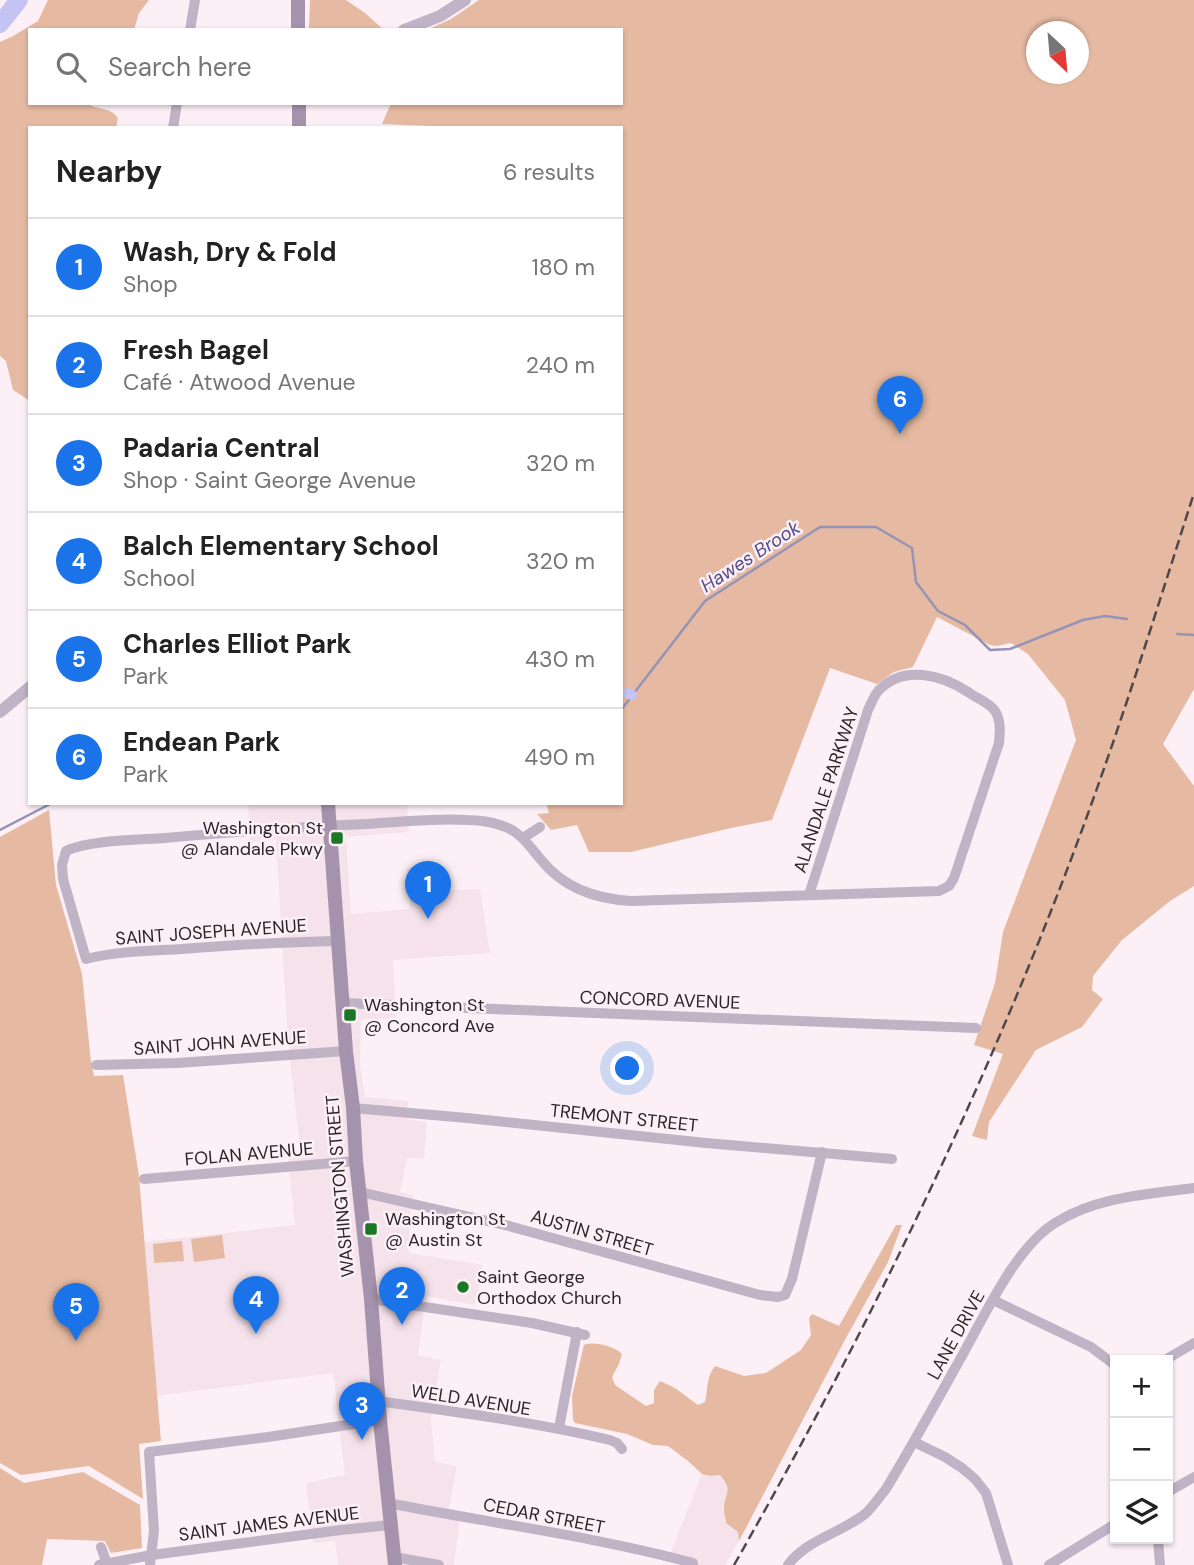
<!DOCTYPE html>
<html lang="en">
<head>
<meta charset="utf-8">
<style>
  :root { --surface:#fff; --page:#f2f2f2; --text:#222; --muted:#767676; --line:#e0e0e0; --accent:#1a73e8 }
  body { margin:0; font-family:"DM Sans",sans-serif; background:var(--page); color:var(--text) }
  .controls { position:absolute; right:21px; bottom:21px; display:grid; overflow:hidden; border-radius:0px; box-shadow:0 2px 5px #0004 }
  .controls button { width:63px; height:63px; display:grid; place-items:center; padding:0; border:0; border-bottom:2px solid var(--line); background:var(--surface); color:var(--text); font:35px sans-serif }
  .compass { position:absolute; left:1026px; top:21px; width:63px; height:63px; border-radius:50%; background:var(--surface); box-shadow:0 2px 5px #0004; rotate:154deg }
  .you { position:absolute; left:628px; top:1069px; width:24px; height:24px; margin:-18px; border:5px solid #fff; border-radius:50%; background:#1a73e8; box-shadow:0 0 0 10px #1a73e833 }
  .badge { display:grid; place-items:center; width:46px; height:46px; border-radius:50%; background:var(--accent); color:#fff; font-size:23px; font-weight:700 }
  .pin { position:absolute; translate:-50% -58px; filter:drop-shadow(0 2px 4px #0008) }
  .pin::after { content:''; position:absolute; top:37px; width:24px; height:21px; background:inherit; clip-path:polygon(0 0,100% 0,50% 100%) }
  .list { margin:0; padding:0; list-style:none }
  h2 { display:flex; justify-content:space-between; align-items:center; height:91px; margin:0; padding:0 28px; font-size:30px }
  h2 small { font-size:23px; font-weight:400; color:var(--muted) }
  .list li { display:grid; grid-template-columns:46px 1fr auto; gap:21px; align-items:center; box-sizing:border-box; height:98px; padding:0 28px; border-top:2px solid var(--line) }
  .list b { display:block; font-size:26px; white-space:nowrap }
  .list p { margin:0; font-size:23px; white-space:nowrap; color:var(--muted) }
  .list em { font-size:23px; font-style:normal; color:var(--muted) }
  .icon { flex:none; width:38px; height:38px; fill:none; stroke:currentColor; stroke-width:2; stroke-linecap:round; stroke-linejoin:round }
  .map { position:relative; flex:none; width:1194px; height:1565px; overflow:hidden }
  .search { position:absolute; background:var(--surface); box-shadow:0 2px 5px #0004; left:28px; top:28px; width:595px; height:77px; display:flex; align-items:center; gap:18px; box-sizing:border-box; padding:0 24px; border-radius:0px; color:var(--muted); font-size:26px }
  .panel { position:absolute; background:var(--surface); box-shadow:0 2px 5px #0004; left:28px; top:126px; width:595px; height:679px; border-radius:0px }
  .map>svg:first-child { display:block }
  .built { fill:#f6e2eb }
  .green { fill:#e6baa2; fill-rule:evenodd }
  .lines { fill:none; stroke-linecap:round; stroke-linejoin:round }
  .stream { stroke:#9594b6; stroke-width:2.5 }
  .canal { stroke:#c3c4f4; stroke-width:10 }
  .river { stroke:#c3c4f4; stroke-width:18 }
  .minor { stroke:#bfb3c5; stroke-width:10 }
  .tertiary { stroke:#bfb3c5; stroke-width:12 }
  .secondary { stroke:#a593ae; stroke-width:14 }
  .rail { stroke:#4f484b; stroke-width:2.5; stroke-dasharray:10 5; stroke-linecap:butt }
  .poi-dot { fill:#1a7725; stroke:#fcf0f6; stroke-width:2.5 }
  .labels { text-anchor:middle; stroke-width:5; stroke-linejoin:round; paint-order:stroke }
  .street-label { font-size:18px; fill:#2a2527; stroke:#fcf0f6 }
  .poi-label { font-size:18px; fill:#2a2527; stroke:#fcf0f6; text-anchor:start }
  .water-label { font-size:19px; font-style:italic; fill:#514f8b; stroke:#fcf0f6 }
</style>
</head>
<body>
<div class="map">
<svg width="1194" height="1565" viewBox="0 0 1194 1565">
  <rect width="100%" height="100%" fill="#fcf0f6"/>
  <!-- built -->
  <g class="built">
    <path d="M 248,803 L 407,803 L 409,832 L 346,837 L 351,914 L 410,909 L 407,868 L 426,866 L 428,891 L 480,889 L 490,953 L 393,960 L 396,1019 L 361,1019 L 360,1064 L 365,1097 L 408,1101 L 407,1119 L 427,1122 L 424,1159 L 407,1158 L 400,1192 L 413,1195 L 410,1218 L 409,1253 L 483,1265 L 475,1305 L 426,1296 L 418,1355 L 441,1360 L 431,1419 L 435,1462 L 457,1466 L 449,1509 L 461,1511 L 454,1565 L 338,1565 L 335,1541 L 313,1543 L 306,1483 L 345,1475 L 333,1373 L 156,1396 L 144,1242 L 295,1225 L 288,1156 L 301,1156 L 288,1043 L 276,840 L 250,842 Z"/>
    <path d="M 702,1474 L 710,1476 L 720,1475 L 725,1481 L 729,1491 L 723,1508 L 726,1523 L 739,1532 L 739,1541 L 725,1565 L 689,1565 L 668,1559 Z"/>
  </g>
  <!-- green -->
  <g class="green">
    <path d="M 48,0 L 149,0 L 139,13 L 134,30 L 30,30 L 30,103 L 87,103 C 97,111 110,106 118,118 L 116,128 L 30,128 L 30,401 L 13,390 L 6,361 L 0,356 L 0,42 L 13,36 L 38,21 Z"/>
    <path d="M 310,0 L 346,0 L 365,13 L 384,30 L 309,30 Z"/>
    <path d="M 479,0 L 1194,0 L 1194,689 L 1163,744 L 1194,786 L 1194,886 L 1170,901 L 1122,940 L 1093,976 L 1092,990 L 1103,999 L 1082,1027 L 1036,1050 L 989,1122 L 987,1140 L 972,1136 L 1003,1054 L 974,1045 L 995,983 L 1003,932 L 1076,740 L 1065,700 L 1028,654 L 1011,643 L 997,646 L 990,645 L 937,617 L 913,667 L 894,672 L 877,684 L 830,668 L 772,820 L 731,828 L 631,852 L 589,852 L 577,825 L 551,830 L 537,814 L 549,813 L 546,803 L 621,803 L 621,128 L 487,128 L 382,124 L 391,103 L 621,103 L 621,30 L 427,30 L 451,19 ZM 1036,32 L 1078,32 L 1078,74 L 1036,74 Z"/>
    <path d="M 49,810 L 56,885 L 82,974 L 91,1062 L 94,1076 L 123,1075 L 139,1176 L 161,1441 L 139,1444 L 143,1499 L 89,1466 L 21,1475 L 0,1463 L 0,837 Z"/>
    <path d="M 896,1225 L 902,1225 L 888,1262 L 846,1338 L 739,1541 L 738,1532 L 726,1523 C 726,1519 724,1515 724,1511 C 723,1493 735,1493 720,1475 L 710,1476 L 702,1474 L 688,1461 L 668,1446 L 653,1445 L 627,1434 L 575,1423 L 573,1420 L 572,1396 L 584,1345 C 594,1341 614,1346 622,1354 L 619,1364 L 612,1377 L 615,1385 L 646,1406 L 654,1403 L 654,1390 L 660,1381 L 675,1388 L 698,1405 L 705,1402 C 708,1390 706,1377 715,1366 L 744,1376 L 766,1373 L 801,1350 L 811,1335 L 809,1318 L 812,1314 L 839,1326 Z"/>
    <path d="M 222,1235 L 225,1258 L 194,1262 L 191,1239 Z"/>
    <path d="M 182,1241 L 184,1261 L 154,1263 L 153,1244 Z"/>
    <path d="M 0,1468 L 24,1483 L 83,1472 L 140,1505 L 142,1548 L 111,1553 L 105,1541 L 47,1539 L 42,1565 L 0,1565 Z"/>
  </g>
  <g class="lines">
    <!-- stream -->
    <g class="stream">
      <path d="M 1177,634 L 1194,635"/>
      <path d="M 621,710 L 705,601 L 820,527 L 876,527 L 912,548 L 916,582 L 938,611 L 965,625 L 990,650 L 1010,649 L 1083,620 L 1105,616 L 1127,619"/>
      <path d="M 0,830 L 52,803"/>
    </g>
    <!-- canal -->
    <path class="canal" d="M 627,693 L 632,695"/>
    <!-- river -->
    <path class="river" d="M 0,24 L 19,0"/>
    <!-- minor -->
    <g class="minor">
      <path d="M 190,30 L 195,0"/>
      <path d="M 173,128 L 177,103"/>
      <path d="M 523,838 L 540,827"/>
      <path d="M 338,941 C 286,942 234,945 182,949 C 150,951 117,951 86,959 L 63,879 L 62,865 L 66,851 C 89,840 138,840 165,838 C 232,832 299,827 366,824 C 400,822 434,818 467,820 C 479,820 492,822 503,826 C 521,832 530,847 542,861 C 564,888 597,899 631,901 L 939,891 L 949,886 L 954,878 L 999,743 C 1000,732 1001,720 995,711 C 990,703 976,698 968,692 C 942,675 903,664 878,691 C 874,696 871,704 868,710 L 809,895"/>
      <path d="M 342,1003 L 976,1028"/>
      <path d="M 96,1065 L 177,1063 L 346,1051"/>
      <path d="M 353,1108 L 467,1118 L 706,1143 L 892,1159"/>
      <path d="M 144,1179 L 356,1161"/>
      <path d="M 360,1192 L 509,1226 L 760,1295 L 778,1297 L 785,1295 L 792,1279 L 822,1152"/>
      <path d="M 371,1299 L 532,1323 L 585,1335"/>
      <path d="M 993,1300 L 1091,1347 L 1115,1365"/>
      <path d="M 1165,1360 L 1194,1343"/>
      <path d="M 378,1401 C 456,1412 534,1422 610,1440 L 617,1443 L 622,1449"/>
      <path d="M 559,1428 L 577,1332"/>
      <path d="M 914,1442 L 945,1457 L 962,1468 L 975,1479 L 986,1493 L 1008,1565"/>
      <path d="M 1168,1492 L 1194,1477"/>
      <path d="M 388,1503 C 490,1523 593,1536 693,1563"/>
      <path d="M 1158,1539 L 1160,1565"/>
      <path d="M 101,1547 L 107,1564"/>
      <path d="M 394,1557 L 439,1565"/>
      <path d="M 99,1565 L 152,1555 L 341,1530 L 390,1525"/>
      <path d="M 150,1565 L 154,1531 L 149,1452 L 268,1437 L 380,1420"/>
      <path d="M 788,1565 C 806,1540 841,1533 865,1514 C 873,1507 879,1497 886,1489 C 913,1444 938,1399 963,1354 C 986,1313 1016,1247 1055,1223 C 1096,1197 1147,1194 1194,1188"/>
      <path d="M 1049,1565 L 1115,1524"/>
    </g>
    <!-- tertiary -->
    <g class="tertiary">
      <path d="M 404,30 L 440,16 L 465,0"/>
      <path d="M 0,712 L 30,687"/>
    </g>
    <!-- secondary -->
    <g class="secondary">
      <path d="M 298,0 L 298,30"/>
      <path d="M 299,128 L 299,103"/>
      <path d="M 328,803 L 346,1051 L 353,1108 L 356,1161 L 371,1299 L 380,1420 L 395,1565"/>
    </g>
    <!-- rail -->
    <path class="rail" d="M 734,1565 C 867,1332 985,1090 1079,838 C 1121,725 1157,609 1194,493"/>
  </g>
  <!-- markers -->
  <g class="poi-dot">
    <rect x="330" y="831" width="14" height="14" rx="3.5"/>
    <rect x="343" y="1008" width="14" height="14" rx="3.5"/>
    <rect x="364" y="1222" width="14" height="14" rx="3.5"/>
    <circle cx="463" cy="1287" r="7"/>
  </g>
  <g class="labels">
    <!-- street labels -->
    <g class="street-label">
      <text transform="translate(826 790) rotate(-72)" y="6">ALANDALE PARKWAY</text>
      <text transform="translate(211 932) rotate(-4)" y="6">SAINT JOSEPH AVENUE</text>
      <text transform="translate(660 1000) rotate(2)" y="6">CONCORD AVENUE</text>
      <text transform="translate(220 1043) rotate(-4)" y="6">SAINT JOHN AVENUE</text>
      <text transform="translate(624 1118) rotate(6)" y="6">TREMONT STREET</text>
      <text transform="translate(249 1154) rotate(-5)" y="6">FOLAN AVENUE</text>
      <text transform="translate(340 1186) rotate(-95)" y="6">WASHINGTON STREET</text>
      <text transform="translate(592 1233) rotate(16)" y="6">AUSTIN STREET</text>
      <text transform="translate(956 1335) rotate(-61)" y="6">LANE DRIVE</text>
      <text transform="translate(471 1400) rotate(9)" y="6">WELD AVENUE</text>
      <text transform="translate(544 1516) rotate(11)" y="6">CEDAR STREET</text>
      <text transform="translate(269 1524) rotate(-7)" y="6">SAINT JAMES AVENUE</text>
    </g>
    <!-- poi labels -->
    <g class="poi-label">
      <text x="323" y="834" text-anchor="end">Washington St<tspan x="323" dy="21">@ Alandale Pkwy</tspan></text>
      <text x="364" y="1011">Washington St<tspan x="364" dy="21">@ Concord Ave</tspan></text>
      <text x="385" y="1225">Washington St<tspan x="385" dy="21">@ Austin St</tspan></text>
      <text x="477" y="1283">Saint George<tspan x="477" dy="21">Orthodox Church</tspan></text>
    </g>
    <!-- water labels -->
    <g class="water-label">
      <text transform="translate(750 556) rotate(-33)" y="7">Hawes Brook</text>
    </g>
  </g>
</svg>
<div class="controls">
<button>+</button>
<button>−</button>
<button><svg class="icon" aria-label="layers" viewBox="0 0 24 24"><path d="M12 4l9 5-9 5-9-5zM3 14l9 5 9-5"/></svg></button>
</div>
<svg class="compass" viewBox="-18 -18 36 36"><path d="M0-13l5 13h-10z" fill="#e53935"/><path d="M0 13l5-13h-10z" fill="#767676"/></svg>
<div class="you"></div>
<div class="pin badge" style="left:428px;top:919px">1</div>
<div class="pin badge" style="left:402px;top:1325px">2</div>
<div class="pin badge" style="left:362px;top:1440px">3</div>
<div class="pin badge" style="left:256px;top:1334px">4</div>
<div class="pin badge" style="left:76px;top:1341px">5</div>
<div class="pin badge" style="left:900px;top:434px">6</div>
<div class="search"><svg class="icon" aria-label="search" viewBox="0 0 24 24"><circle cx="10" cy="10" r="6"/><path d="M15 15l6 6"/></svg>Search here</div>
<section class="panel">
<h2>Nearby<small>6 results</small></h2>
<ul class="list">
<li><span class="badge">1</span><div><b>Wash, Dry &amp; Fold</b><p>Shop</p></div><em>180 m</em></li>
<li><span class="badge">2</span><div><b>Fresh Bagel</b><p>Café · Atwood Avenue</p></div><em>240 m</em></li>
<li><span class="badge">3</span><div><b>Padaria Central</b><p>Shop · Saint George Avenue</p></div><em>320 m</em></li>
<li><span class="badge">4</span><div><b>Balch Elementary School</b><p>School</p></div><em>320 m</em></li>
<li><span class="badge">5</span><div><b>Charles Elliot Park</b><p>Park</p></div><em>430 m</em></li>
<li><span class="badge">6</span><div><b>Endean Park</b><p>Park</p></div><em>490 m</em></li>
</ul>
</section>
</div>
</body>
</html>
